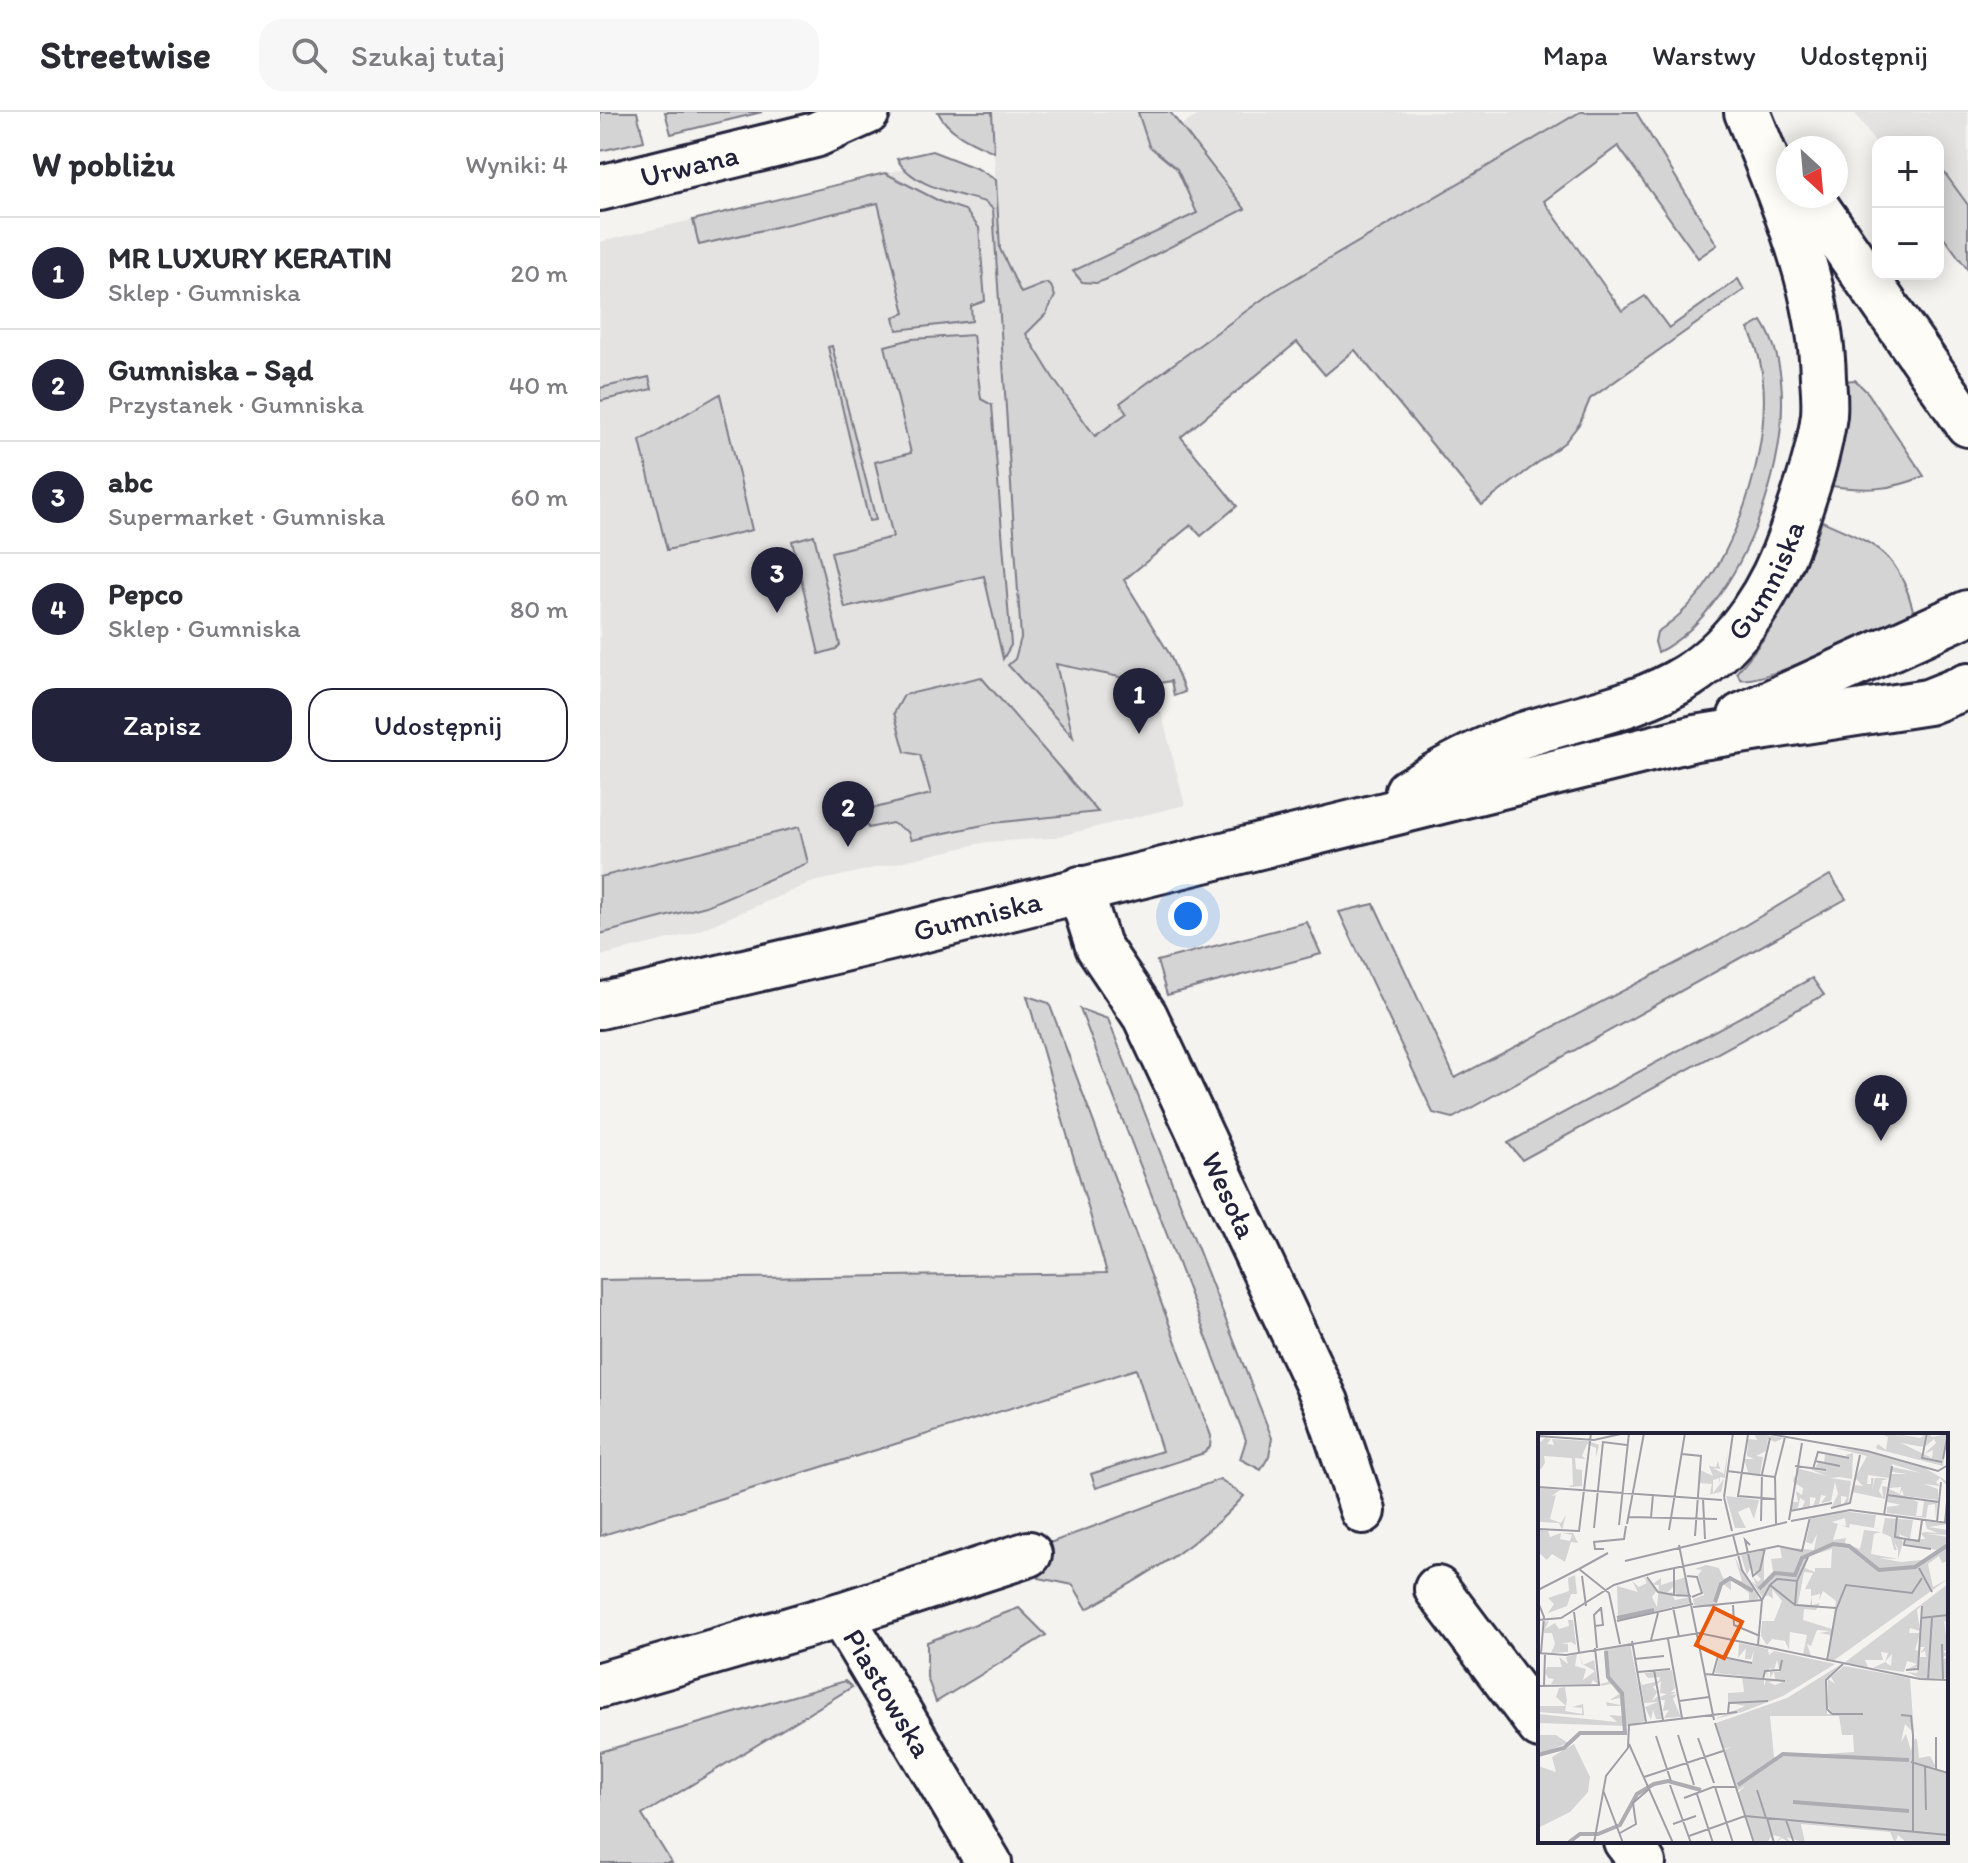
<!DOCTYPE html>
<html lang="pl">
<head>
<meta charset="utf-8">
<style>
  :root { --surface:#fff; --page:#f7f7f7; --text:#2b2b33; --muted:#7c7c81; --line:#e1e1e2; --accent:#22223b }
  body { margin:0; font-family:Itim,sans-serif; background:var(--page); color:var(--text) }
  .controls { position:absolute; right:24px; top:24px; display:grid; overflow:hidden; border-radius:16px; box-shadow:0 4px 20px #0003 }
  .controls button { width:72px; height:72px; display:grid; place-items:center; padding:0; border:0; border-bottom:2px solid var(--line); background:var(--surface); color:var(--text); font:40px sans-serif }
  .compass { position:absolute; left:1176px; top:24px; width:72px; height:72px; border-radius:50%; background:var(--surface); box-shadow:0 4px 20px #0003; rotate:154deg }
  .you { position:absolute; left:588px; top:804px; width:28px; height:28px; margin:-20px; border:6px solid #fff; border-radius:50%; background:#1a73e8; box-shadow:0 0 0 12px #1a73e833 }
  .badge { display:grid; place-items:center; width:52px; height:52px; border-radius:50%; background:var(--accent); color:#fff; font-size:26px; font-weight:700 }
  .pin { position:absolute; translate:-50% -66px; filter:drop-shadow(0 2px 4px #0008) }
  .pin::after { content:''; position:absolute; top:42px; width:28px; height:24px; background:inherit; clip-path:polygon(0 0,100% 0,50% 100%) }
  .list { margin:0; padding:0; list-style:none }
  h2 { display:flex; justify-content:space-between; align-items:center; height:104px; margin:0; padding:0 32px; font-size:34px }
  h2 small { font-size:26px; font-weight:400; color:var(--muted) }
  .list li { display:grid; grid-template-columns:52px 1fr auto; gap:24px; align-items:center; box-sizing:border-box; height:112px; padding:0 32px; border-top:2px solid var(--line) }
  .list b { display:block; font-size:30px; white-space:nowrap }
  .list p { margin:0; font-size:26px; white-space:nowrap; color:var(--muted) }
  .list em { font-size:26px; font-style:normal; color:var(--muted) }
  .actions { display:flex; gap:16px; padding:24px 32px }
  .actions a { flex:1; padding:18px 0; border:2px solid var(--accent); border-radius:24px; text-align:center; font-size:28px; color:var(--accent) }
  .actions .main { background:var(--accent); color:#fff }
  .icon { flex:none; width:44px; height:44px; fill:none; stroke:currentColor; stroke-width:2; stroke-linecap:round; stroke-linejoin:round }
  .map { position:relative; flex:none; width:1368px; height:1751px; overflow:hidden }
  header { display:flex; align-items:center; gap:48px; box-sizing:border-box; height:112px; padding:0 40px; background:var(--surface); border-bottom:2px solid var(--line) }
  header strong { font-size:38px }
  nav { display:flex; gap:44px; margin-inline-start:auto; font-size:28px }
  .search { width:560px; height:72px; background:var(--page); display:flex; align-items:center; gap:20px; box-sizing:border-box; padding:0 28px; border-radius:24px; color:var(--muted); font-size:30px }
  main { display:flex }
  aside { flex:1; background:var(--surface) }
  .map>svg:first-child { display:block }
  .built { fill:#e4e3e2 }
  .green { fill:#d5d4d5; stroke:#7c7b88; stroke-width:2 }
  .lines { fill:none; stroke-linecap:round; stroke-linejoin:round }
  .street-casing { stroke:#22223b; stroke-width:50 }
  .secondary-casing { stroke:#22223b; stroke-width:50 }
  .street { stroke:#fdfcf7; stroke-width:44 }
  .secondary { stroke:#fdfcf7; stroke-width:44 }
  .labels { text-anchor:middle; stroke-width:8; stroke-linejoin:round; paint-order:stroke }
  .street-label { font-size:30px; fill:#22223b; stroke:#fdfcf7 }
  .inset-river { fill:none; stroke:#acacb2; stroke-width:4 }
  .inset-road { fill:none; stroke:#a09fa7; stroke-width:2 }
  .view { fill:#e8590c; fill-opacity:0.15; stroke:#e8590c; stroke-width:4 }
  .inset-edge { fill:none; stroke:#22223b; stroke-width:4 }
</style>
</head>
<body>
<header>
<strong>Streetwise</strong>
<div class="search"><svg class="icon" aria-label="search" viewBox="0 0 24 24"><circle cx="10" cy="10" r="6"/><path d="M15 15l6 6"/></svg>Szukaj tutaj</div>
<nav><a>Mapa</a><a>Warstwy</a><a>Udostępnij</a></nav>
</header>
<main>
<aside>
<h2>W pobliżu<small>Wyniki: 4</small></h2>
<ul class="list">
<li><span class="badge">1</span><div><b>MR LUXURY KERATIN</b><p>Sklep · Gumniska</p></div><em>20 m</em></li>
<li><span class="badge">2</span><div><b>Gumniska - Sąd</b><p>Przystanek · Gumniska</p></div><em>40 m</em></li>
<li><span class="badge">3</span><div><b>abc</b><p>Supermarket · Gumniska</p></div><em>60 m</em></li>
<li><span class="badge">4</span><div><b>Pepco</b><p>Sklep · Gumniska</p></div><em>80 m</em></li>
</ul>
<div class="actions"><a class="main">Zapisz</a><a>Udostępnij</a></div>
</aside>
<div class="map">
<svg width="1368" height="1751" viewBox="0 0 1368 1751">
  <rect width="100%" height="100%" fill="#f4f3ef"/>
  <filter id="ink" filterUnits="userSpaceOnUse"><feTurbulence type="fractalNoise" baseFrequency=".0125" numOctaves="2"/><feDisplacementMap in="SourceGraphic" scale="16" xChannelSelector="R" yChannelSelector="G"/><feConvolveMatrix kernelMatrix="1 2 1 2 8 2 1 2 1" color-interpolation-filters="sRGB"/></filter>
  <g filter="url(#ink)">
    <!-- built -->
    <g class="built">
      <path d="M 392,0 L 570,0 L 581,13 L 605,0 L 980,0 L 697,165 L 499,328 L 429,546 L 554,572 L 585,693 L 452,726 L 387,730 L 210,771 L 90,822 L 0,844 L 0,130 L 303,57 L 315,66 L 385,90 L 397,99 Z"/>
      <path d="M 1254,0 L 1368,0 L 1368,158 L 1338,117 L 1338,30 L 1278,30 L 1278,34 Z"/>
    </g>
    <!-- green -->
    <g class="green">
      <path d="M 0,0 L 37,0 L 44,29 L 0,39 Z"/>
      <path d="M 65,0 L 162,0 L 71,22 Z"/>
      <path d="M 338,0 L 392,0 L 394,40 C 374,31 348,21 338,0 Z"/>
      <path d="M 538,0 L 570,0 L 645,97 L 505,168 L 496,171 L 482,170 L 473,159 L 597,101 L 577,57 L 549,34 Z"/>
      <path d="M 980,0 L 1036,0 L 1117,133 L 1098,146 L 1018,34 L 944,89 L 1022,199 L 1045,184 L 1069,216 L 1138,167 L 1144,178 L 990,287 L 980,311 L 965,330 L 882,393 L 755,238 L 725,263 L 697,230 L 581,325 L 637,394 L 601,424 L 591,413 L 524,468 L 570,543 L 585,580 L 574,584 L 571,569 L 554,572 L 456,552 L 473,625 L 408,553 L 415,547 L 421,526 L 393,97 L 385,90 C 355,81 313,75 297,47 L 332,39 L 378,57 L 396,68 L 400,137 L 421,181 L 446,171 L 451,174 L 455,184 L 446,202 L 426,222 L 455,269 L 495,324 L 527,301 L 520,291 L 671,181 Z"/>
      <path d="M 1338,52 L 1368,93 L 1368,158 L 1338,117 Z"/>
      <path d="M 285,61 L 341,90 L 365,98 L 379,116 L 385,189 L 371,194 L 372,209 L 297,218 L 294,205 L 305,201 L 278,91 L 99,133 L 93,108 Z"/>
      <path d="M 1162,209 C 1218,295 1148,496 1058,540 L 1055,530 L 1057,520 C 1078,506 1095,490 1109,468 C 1149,407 1186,285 1148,217 Z"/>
      <path d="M 373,223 L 381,287 L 392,293 L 411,533 L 403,547 L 384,464 L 245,496 L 231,440 L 293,425 L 275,350 L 311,341 L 285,234 L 312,227 Z"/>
      <path d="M 232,234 L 276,408 L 269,409 L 228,235 Z"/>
      <path d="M 49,265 L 52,277 L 0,289 L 0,276 Z"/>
      <path d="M 1255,268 L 1268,281 L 1324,364 C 1292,378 1267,379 1232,374 L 1239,331 L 1244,269 Z"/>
      <path d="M 120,282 L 152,418 L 67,438 L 40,329 Z"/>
      <path d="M 1222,409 C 1277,433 1299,440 1314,502 C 1286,515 1163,573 1140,567 L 1137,560 C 1181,510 1200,472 1222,409 Z"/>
      <path d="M 214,423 L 240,533 L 236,537 L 219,542 L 192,429 Z"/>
      <path d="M 381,565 L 498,700 L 393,711 L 311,728 L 308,720 L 292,711 L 268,716 L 263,699 L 331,682 L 320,643 L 305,640 L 294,601 L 304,583 Z"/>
      <path d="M 199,715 L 208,751 L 106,794 L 0,822 L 0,765 Z"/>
      <path d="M 1230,763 L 1246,787 L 853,1006 L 833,1001 L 739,800 L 774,792 L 855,966 L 1117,830 Z"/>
      <path d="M 707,810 L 721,842 L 567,883 L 557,849 Z"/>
      <path d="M 1212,866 L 1224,883 L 922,1048 L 908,1031 Z"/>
      <path d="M 427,884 L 449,891 L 611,1324 L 610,1335 L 604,1341 L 496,1376 L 491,1362 L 562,1339 L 536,1257 L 0,1424 L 0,1168 L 507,1161 Z"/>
      <path d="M 480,897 L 508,907 L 672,1326 L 669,1344 L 661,1358 L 640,1347 L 646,1328 Z"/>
      <path d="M 620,1367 L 644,1384 C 600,1433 544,1464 487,1497 L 473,1473 L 439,1466 L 447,1432 Z"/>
      <path d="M 419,1496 L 446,1523 L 336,1590 L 327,1565 L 327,1530 Z"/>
      <path d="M 245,1569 L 252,1575 L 42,1703 L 72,1751 L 0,1751 L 0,1640 Z"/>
    </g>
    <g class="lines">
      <!-- street casing -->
      <g class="street-casing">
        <g id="street">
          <path id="s1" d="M 0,76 L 215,23 L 267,0"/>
          <path id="s2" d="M 480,777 L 498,834 L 545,904 L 726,1290 L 763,1399"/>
          <path d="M 837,1477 L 940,1614"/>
          <path d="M 241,1503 L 429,1442"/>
          <path id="s3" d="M 0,1573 L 241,1503 L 389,1751"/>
          <path d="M 1026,1729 L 1043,1751"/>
        </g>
      </g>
      <!-- secondary casing -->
      <g class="secondary-casing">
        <g id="secondary">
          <path d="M 1209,84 L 1368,312"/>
          <path d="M 1141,604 L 1368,501"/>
          <path id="s4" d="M 808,679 C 844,658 883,636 923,623 C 977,605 1039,595 1088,564 C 1139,531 1173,476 1192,420 C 1205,382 1219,343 1224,303 C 1225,291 1224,278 1223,266 C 1221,173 1181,85 1147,0"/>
          <path id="s5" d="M 0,894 L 289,826 L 1095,626 L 1328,590 L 1368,574"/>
        </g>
      </g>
      <!-- street -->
      <use href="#street" class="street"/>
      <!-- secondary -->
      <use href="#secondary" class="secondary"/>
    </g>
  </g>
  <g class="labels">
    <!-- street labels -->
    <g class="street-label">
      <text dy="10" stroke="none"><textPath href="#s1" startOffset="92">Urwana</textPath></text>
      <text dy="10" stroke="none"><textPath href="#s4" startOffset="430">Gumniska</textPath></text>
      <text dy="10" stroke="none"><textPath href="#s5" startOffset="388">Gumniska</textPath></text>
      <text dy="10" stroke="none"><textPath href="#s2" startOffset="342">Wesoła</textPath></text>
      <text dy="10" stroke="none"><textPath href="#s3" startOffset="342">Piastowska</textPath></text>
    </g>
  </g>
  <!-- overview -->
  <g transform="translate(938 1321)">
    <rect width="410" height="410" fill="#f4f3ef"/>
    <path d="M 216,0 L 246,5 L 237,9 L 226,4 L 230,6 L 228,18 L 218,23 L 225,24 L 222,42 L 204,40 L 210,39 L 206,26 L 216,26 L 209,23 L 210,6 L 219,7 ZM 350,0 L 380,8 L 352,0 L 382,5 L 386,3 L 373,0 L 388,0 L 386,14 L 363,10 L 394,25 L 395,17 L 386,21 L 398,10 L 396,6 L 388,13 L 390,0 L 394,4 L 409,1 L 405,33 L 339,16 L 338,14 L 340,11 L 348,17 L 350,4 L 343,1 ZM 1,5 L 1,10 L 7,5 L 13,6 L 9,11 L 16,12 L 14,6 L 50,8 L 61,12 L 58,24 L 58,15 L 49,11 L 44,23 L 48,26 L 37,25 L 38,36 L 44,37 L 44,53 L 33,54 L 30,53 L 35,52 L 34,25 L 6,23 L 7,30 L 3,36 L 0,35 ZM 297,15 L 329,18 L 385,34 L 407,47 L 410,49 L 410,54 L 402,45 L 398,49 L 402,53 L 386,51 L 400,56 L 400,67 L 366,63 L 364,57 L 362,62 L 363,54 L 351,55 L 353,41 L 369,41 L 354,39 L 354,34 L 383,40 L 354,31 L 351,45 L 330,42 L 329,51 L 333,51 L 333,45 L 336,45 L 334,58 L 337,45 L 343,45 L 350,46 L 342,48 L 350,50 L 344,49 L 341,58 L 345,65 L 344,53 L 349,54 L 347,66 L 314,59 L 317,52 L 325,53 L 317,45 L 329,23 ZM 190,18 L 187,45 L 182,44 L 181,51 L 181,45 L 175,47 L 175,60 L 186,46 L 183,59 L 159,64 L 172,61 L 173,55 L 174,51 L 161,50 L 162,37 L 175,43 L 171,33 L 178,34 L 180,28 L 182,36 L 175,35 L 186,41 ZM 315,20 L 314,46 L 302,44 L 292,45 L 313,48 L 310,71 L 305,72 L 309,64 L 303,63 L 303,72 L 294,73 L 300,61 L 297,49 L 293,68 L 283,70 L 288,63 L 283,62 L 281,71 L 275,73 L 278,65 L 272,64 L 272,74 L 264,75 L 267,68 L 262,65 L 260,75 L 253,77 L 253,69 L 260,69 L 258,58 L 264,62 L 265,55 L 255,49 L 256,43 L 260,47 L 258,35 L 289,43 L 271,36 L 289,39 L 277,35 L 281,28 L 286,30 L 287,21 L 311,26 L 308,22 ZM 0,55 L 22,57 L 14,63 L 18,62 L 12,86 L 23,90 L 28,82 L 24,97 L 21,90 L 2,89 ZM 351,56 L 380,69 L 378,83 L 384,83 L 386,68 L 399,69 L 398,86 L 397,71 L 390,72 L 388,85 L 349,80 L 349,74 L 363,72 L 349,69 ZM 188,63 L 221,67 L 216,86 L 211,74 L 200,79 L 208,95 L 197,95 ZM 303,78 L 338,82 L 336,95 L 343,96 L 312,91 L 311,95 L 302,92 L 308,93 L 307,85 L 294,89 L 300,91 L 295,107 L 308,105 L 307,110 L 322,116 L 326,97 L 343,99 L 336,101 L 333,121 L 360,126 L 360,116 L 356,109 L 359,117 L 356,117 L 353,104 L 344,100 L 347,85 L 375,87 L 372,106 L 361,101 L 365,110 L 360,126 L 341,125 L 363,129 L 393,126 L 400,117 L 368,112 L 367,107 L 387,106 L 383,100 L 388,99 L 400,100 L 389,96 L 387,88 L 410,91 L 391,94 L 410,97 L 410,102 L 390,101 L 410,104 L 410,128 L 404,130 L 401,123 L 390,131 L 395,154 L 410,146 L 295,228 L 291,226 L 292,202 L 282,200 L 292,198 L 279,197 L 273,213 L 269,211 L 273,223 L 265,221 L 269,202 L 252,199 L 251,217 L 247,208 L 234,206 L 229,212 L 223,203 L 224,188 L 236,188 L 244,168 L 234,156 L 235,166 L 230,162 L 225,165 L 213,148 L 218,152 L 215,144 L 220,149 L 223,146 L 212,135 L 209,142 L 203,122 L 226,117 L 226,148 L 235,138 L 233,126 L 244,125 L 242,114 L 276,117 L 279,101 L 274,111 L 268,109 L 273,84 ZM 294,116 L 293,135 L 277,135 L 277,139 L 267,135 L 271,123 ZM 266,139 L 275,140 L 267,156 L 273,156 L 273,163 L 282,161 L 281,167 L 285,158 L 298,168 L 294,196 L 265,187 L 266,176 L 278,177 L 282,170 L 274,172 L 274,164 L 272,172 L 260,171 ZM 0,97 L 10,98 L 12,104 L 23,100 L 22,106 L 32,108 L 34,102 L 24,100 L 35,100 L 40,110 L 33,109 L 27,129 L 14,121 L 9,127 L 0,119 ZM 197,125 L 198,126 L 202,135 L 220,161 L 220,166 L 211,168 L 211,160 L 193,146 L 193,157 L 185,151 L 177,175 L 156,172 L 155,166 L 166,162 L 160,142 L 164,137 L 157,136 L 168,132 L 181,135 L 185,145 L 204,148 ZM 37,142 L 39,161 L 33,161 L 29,173 L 10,180 L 16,171 L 10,165 L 31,158 L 30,145 ZM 106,143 L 119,157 L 114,164 L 119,174 L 121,152 L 117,152 L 115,151 L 123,145 L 123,152 L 148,144 L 151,162 L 139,164 L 135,154 L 129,160 L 135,159 L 132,170 L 134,162 L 137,167 L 152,164 L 153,170 L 80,187 L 79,153 L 100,159 L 94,148 L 101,154 L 109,150 ZM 410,151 L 410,189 L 406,188 L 410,217 L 405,218 L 410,222 L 405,224 L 404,227 L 410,224 L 410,245 L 384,246 L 369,239 L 379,240 L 382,224 L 388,224 L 387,218 L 382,220 L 387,214 L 382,214 L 384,172 L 379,177 L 382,198 L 372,195 L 371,200 L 382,200 L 377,217 L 381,218 L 380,229 L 378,237 L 377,237 L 370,236 L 379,231 L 369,228 L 366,239 L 335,235 L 347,229 L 353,233 L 354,221 L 347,229 L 350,220 L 343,219 L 345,227 L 327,227 L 330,234 L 306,230 ZM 30,187 L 35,187 L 38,212 L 33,209 L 23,211 L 30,211 L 30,219 L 13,220 L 17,211 L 14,200 L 6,200 L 6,189 L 11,188 L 7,196 L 17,190 L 21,196 L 31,193 ZM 92,210 L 107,288 L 89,293 L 0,290 L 0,281 L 79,289 L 71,282 L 84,283 L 83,273 L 69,273 L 68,269 L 82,272 L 82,265 L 72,267 L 81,261 L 73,251 L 63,253 L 62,251 L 70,249 L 66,216 ZM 201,210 L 230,216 L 231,222 L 236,218 L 297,231 L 245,263 L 204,279 L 177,286 L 207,273 L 192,270 L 222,269 L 190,269 L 190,260 L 206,259 L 204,244 L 226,246 L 226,253 L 228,247 L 241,248 L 230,249 L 237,252 L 247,248 L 237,246 L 236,239 L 232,245 L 232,239 L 242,239 L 239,227 L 236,237 L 232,235 L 229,240 L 230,245 L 227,237 L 224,245 L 177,240 L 181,224 L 214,230 L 216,217 L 213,226 L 207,226 L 208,215 L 200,225 ZM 39,221 L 37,233 L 48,236 L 45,247 L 57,238 L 44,231 L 42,222 L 45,232 L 56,227 L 60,251 L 55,247 L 53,251 L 13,251 L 16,246 L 10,245 L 7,239 L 9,234 L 24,234 L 21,224 L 30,231 L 28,224 ZM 302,232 L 288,247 L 289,281 L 295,281 L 290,274 L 290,246 L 297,251 L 293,244 L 306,233 L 372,245 L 376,300 L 367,291 L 363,309 L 368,301 L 373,318 L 375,306 L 379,306 L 381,325 L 392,323 L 398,334 L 389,334 L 410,341 L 410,410 L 369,410 L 360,402 L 357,410 L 352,399 L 263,391 L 267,410 L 249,404 L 252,410 L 244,405 L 237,410 L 243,404 L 234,402 L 229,410 L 217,410 L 200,360 L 207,353 L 199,358 L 186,317 L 193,314 L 185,316 L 178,290 L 249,265 ZM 232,283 L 301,283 L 304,302 L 315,302 L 316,319 L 236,324 ZM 134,237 L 137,255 L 133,259 L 138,259 L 133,262 L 139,261 L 135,266 L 143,284 L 126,285 L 131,277 L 125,278 L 127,267 L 123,267 L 122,264 L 129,261 L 122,260 L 123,248 L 115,254 L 119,259 L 114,268 L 120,263 L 124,286 L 118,286 L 115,277 L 113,287 L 107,274 L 120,269 L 106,270 L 102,247 L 104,252 L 121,248 L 122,244 L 110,245 L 106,240 ZM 27,254 L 29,268 L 27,278 L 44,281 L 44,275 L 34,274 L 45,271 L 46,282 L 69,283 L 40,282 L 0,279 L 0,273 L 28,273 L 18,264 L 21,255 ZM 0,302 L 18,302 L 30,310 L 2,321 ZM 36,311 L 52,344 L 50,359 L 32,379 L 0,395 L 0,333 L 18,339 L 14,324 Z" fill="#d5d4d5" fill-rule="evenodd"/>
    <path class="inset-river" d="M 221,156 L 237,140 L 257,142 L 264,125 L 295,111 L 311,113 L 341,137 L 377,134 L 410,112M 177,169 L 183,151 L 192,145 L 215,158M 79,185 L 116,177M 0,322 L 26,315 L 42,300 L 87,300 L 84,260 L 70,244 L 68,218M 200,352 L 245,321 L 371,327M 255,369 L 371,378M 30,410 L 42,401 L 60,401 L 82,392 L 99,361 L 116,351 L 130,348 L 163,357"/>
    <path class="inset-road" d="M 226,0 L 329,18 L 400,38 L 410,32M 389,0 L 384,25 L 404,29M 210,2 L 200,63 L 237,66M 0,3 L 56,7 L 87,0M 410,14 L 410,47M 144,21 L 163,23 L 157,103M 405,26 L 410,0M 277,28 L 302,33M 257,33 L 288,37M 275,36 L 280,19 L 311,25M 189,38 L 237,44M 0,54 L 184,67M 349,62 L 401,69M 186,64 L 195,0M 186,64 L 194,98M 165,66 L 167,106M 293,75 L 312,70 L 322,22M 252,78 L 294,70M 346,82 L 354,33M 359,83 L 357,104 L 367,106M 91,84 L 179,86M 113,85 L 115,61M 251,87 L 264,10M 384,87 L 381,108 L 367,106 L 366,112 L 393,116M 223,88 L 224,41 L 232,5M 253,88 L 312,77 L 410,90M 399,89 L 403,49M 407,90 L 410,58M 89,91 L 106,0M 238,91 L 237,44 L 247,4M 81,92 L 91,0M 56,95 L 65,9 L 89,12M 0,96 L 41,98 L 53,0M 131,97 L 147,0M 195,102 L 204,137 L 224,167M 141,112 L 176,287M 212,112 L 207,107 L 215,143 L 222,137 L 227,115M 66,116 L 57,116 L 56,109 L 86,106 L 88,93M 87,128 L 249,89M 136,135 L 136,162 L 153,163M 381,135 L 394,159M 41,136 L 71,160 L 82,211M 41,136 L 70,120M 44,143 L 48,173M 149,143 L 159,144 L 164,160 L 154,164M 109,144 L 120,159 L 136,162M 232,152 L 257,172 L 298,175M 232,152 L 239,146 L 259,148 L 270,124M 0,157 L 41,136M 0,169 L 6,184 L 3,220M 195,172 L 196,192 L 222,203M 257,172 L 259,148M 135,174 L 141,204M 155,174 L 224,167M 36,179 L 41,219M 383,185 L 410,182M 0,187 L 23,185 L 76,152 L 118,139 L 240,113 L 264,118 L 272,84M 79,188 L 155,171M 57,193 L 65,192 L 63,174M 130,206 L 144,285M 113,207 L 120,180M 94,208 L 108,289M 404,211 L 405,247M 220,212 L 224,167 L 232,152M 59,215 L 56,182 L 63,175M 0,220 L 28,222 L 161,200 L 382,246 L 410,247M 97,226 L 126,223M 289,228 L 298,177 L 308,152 L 374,160 L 384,145M 116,237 L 125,287M 368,237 L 380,236 L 384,173M 100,239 L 132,236M 167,241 L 247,248M 175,241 L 180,223 L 214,230M 225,246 L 227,238 L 242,237 L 244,227M 390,247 L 394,184M 0,253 L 61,252 L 57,215M 6,253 L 7,220M 141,268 L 171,264M 190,280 L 191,270 L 230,268M 294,281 L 289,276 L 288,247 L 305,231M 294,281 L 325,281M 363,282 L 373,283 L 375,302 L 375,398M 177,290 L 216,410M 140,302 L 156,352M 118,303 L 133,348M 398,304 L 398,337M 160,305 L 176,350M 91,311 L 135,410M 373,329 L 410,340M 387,332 L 388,377M 106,344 L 185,318M 132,352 L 153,410M 177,354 L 195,410M 65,357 L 85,410M 219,357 L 228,385M 159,361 L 175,410M 146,365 L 175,354 L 197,354M 229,385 L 236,410M 248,387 L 256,410M 135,391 L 158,383M 82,400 L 98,391 L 95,370 L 111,356M 151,403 L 207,383 L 410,402M 56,410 L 68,343 L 90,315 L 91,292 L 199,279"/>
    <path class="view" d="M 176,175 L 204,189 L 186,225 L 158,212 Z"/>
    <rect width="410" height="410" class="inset-edge"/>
  </g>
</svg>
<div class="controls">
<button>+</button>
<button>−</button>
</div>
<svg class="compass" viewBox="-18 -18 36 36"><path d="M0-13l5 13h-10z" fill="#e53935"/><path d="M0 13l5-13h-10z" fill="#7c7c81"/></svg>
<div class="you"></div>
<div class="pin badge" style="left:539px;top:622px">1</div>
<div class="pin badge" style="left:248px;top:735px">2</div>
<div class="pin badge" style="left:177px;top:501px">3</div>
<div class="pin badge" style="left:1281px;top:1029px">4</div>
</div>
</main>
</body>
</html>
